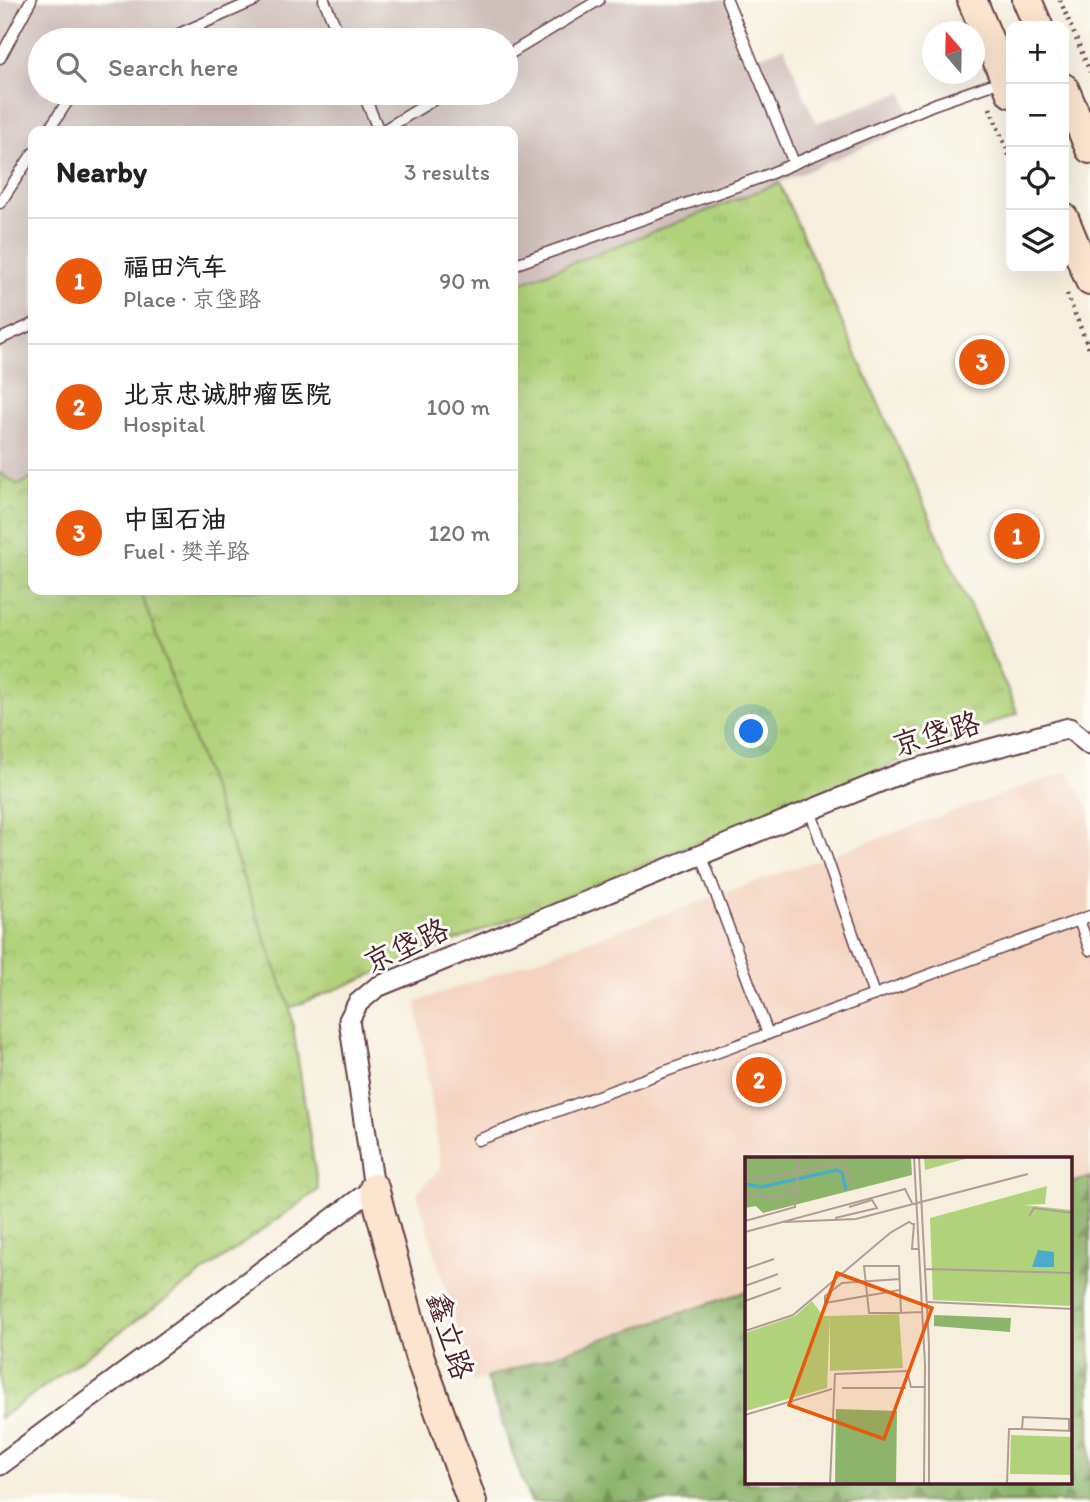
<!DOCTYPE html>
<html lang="en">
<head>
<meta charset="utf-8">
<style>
  :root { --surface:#fff; --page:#f2f2f2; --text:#222; --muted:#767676; --line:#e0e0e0; --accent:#ea580c }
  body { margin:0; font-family:Itim,"LXGW WenKai TC",sans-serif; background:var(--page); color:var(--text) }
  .controls { position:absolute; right:21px; top:21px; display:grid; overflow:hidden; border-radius:14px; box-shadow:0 7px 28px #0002 }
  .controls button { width:63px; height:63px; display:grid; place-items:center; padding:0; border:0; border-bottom:2px solid var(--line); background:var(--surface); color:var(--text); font:35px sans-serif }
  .compass { position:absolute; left:922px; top:21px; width:63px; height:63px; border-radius:50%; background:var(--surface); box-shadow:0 7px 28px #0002; rotate:340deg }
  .you { position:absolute; left:752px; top:732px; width:24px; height:24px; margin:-18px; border:5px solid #fff; border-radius:50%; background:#1a73e8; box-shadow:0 0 0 10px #1a73e833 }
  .badge { display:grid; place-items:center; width:46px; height:46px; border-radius:50%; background:var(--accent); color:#fff; font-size:23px; font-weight:700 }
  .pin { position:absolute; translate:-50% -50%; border:4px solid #fff; box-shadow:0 2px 7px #0006 }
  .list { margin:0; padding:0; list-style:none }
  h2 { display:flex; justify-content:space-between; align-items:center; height:91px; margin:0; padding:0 28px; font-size:30px }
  h2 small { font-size:23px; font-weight:400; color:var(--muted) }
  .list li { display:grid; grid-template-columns:46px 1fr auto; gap:21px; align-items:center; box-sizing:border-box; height:126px; padding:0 28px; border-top:2px solid var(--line) }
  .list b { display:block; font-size:26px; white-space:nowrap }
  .list p { margin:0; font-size:23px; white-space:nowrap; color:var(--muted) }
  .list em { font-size:23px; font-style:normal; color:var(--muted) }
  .icon { flex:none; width:38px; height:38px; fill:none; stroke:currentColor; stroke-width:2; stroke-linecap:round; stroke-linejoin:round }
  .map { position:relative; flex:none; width:1090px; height:1502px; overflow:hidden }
  .search { position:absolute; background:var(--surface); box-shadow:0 7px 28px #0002; left:28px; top:28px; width:490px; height:77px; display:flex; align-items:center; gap:18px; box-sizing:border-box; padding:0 24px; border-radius:38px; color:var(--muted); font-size:26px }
  .panel { position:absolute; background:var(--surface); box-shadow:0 7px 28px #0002; left:28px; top:126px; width:490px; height:469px; border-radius:14px }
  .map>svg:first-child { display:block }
  .built { fill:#f4d3c0 }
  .industrial { fill:#d0c0bc; fill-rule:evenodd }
  .grass { fill:url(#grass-tufts); stroke:#7d7852; stroke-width:2 }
  .forest { fill:url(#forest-firs); stroke:#6b6a4a; stroke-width:2 }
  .park { fill:url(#park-crowns); stroke:#7d7852; stroke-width:2 }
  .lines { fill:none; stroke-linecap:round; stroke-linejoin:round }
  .lane-casing { stroke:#643e46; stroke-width:13 }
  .street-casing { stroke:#643e46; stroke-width:23 }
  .secondary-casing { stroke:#643e46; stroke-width:32 }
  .path { stroke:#643e46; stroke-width:4.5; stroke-dasharray:2 5; stroke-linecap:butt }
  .lane { stroke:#fff; stroke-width:10 }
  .street { stroke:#fff; stroke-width:19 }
  .secondary { stroke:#fce5cf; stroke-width:28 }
  .labels { text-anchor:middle; stroke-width:6; stroke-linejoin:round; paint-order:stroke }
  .street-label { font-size:30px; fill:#4a1f2b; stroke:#fdfcf7 }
  .inset-river { fill:none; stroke:#4bacca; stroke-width:3.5 }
  .inset-road { fill:none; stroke:#b19c96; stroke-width:2 }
  .view { fill:#e8590c; fill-opacity:0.15; stroke:#e8590c; stroke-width:3.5 }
  .inset-edge { fill:none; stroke:#4a1f2b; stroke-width:3.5 }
</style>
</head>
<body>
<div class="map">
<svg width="1090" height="1502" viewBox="0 0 1090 1502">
  <defs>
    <pattern id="grass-tufts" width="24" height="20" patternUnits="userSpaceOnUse" patternTransform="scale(1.75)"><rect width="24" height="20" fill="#b0d27a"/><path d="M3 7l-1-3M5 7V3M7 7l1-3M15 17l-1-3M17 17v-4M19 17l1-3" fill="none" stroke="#99b46a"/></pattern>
    <pattern id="forest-firs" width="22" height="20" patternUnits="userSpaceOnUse" patternTransform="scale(1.75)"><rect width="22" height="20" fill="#8cb46a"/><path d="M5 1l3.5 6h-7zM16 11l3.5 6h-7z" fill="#749257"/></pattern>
    <pattern id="park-crowns" width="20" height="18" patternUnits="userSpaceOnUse" patternTransform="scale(1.75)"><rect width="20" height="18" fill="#b0d27a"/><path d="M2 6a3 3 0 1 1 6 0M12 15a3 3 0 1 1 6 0" fill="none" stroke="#99b46a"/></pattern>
  </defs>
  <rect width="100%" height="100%" fill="#fdfcf7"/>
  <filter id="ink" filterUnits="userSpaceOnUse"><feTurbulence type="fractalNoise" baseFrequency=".0143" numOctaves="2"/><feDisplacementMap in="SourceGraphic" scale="14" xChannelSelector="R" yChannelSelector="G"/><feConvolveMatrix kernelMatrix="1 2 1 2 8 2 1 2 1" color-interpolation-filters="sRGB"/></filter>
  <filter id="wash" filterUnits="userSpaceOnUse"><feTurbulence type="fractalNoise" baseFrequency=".00686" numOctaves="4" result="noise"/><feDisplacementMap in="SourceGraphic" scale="28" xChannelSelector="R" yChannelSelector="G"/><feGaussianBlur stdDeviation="1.57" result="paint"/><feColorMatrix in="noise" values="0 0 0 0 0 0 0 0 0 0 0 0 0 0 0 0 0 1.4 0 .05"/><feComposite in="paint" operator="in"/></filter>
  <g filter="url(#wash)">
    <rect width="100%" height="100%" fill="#f6efdd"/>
    <!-- built -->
    <path class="built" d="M 1068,771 L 1090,811 L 1090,1180 L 1071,1186 L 1071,1159 L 747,1159 L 747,1293 L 473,1382 L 417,1193 L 441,1167 L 416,1002 Z"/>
    <!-- industrial -->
    <path class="industrial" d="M 0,0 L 733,0 L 756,58 L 784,47 L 816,123 L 903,92 L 913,126 L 779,183 L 513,286 L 513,131 L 33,131 L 33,478 L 18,485 L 0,473 ZM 40,40 L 506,40 L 506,93 L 40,93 Z"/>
    <!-- grass -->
    <path class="grass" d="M 779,183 L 1018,713 L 290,1008 L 140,590 L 513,590 L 513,286 Z"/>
    <!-- forest -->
    <path class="forest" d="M 1090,1177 L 1090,1502 L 530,1502 L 486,1378 L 747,1291 L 747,1483 L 1071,1483 L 1071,1183 Z"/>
    <!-- park -->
    <path class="park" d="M 0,473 L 18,485 L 33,478 L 33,590 L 140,590 L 290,1008 L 318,1190 L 0,1418 Z"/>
  </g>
  <g filter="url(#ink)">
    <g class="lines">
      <!-- lane casing -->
      <g class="lane-casing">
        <g id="lane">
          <path d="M 324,0 L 341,40"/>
          <path d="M 727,0 L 794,163"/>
          <path d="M 165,40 L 256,0"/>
          <path d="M 506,56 L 599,0"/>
          <path d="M 0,58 L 31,0"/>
          <path d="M 363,93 L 379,131"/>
          <path d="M 48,131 L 73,93"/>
          <path d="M 382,131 L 445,93"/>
          <path d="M 0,203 L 33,153"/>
          <path d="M 513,265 L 762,177 L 935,104 L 1004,80"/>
          <path d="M 0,339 L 33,324"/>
          <path d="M 810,810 L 874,995"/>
          <path d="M 701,854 L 768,1034"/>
          <path d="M 1079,920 L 1090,950"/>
          <path d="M 478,1140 L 1090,916"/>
        </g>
      </g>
      <!-- street casing -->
      <g class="street-casing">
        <path id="street" d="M 0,1465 L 374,1188 L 349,1020 L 358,1003 L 377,987 L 904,772 L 1069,728 L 1090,745"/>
      </g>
      <!-- secondary casing -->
      <g class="secondary-casing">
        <g id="secondary">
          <path d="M 972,0 L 1011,93"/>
          <path d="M 1027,0 L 1038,26"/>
          <path d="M 1064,88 L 1090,149"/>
          <path d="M 1064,218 L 1090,281"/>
          <path d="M 374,1188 L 419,1355 L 472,1502"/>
        </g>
      </g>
      <!-- path -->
      <g class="path">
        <path d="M 1060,0 L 1090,72"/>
        <path d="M 990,108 L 1011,160"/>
        <path d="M 1067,294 L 1090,351"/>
      </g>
      <!-- lane -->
      <use href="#lane" class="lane"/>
      <!-- street -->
      <use href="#street" class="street"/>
      <!-- secondary -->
      <use href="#secondary" class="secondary"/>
    </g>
  </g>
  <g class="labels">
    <!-- street labels -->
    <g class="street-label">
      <text transform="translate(936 734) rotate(-16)" y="10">京垡路</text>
      <text transform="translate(406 946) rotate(-25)" y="10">京垡路</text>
      <text transform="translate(450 1336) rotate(72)" y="10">鑫立路</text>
    </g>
  </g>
  <!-- overview -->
  <g transform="translate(745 1157)">
    <rect width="327" height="327" fill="#f6efdd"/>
    <path d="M 154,157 L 158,211 L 85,214 L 85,159 Z" fill="#b0d27a"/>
    <path d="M 0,0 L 166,0 L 167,18 L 18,56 L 11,49 L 0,51 ZM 189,158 L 266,161 L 265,175 L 189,169 ZM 91,252 L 152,254 L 151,327 L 90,327 Z" fill="#8cb46a"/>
    <path d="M 179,0 L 227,0 L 180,13 ZM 302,29 L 300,47 L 279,48 L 327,53 L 327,149 L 188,143 L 185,61 ZM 67,144 L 78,159 L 85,159 L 82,231 L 0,254 L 0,176 L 50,159 Z" fill="#b0d27a"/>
    <path d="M 266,278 L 327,280 L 327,318 L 265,317 Z" fill="#b0d27a"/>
    <path d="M 293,93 L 309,95 L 309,110 L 287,110 Z" fill="#4bacca"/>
    <path class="inset-river" d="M 0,27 L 16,30 L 92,13 L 97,16 L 101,33"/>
    <path class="inset-road" d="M 169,0 L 180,208 L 179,327M 174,0 L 184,188 L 184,327M 0,21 L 18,22 L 92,6 L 100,11 L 106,26M 0,38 L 34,40 L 50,32M 284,59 L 289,51 L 328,56M 90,61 L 132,51 L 127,43 L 104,50M 0,64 L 50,50 L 54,0M 39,65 L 111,62 L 283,17M 169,66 L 167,92 L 174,92M 0,75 L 160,32 L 167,46M 0,112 L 29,102M 180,112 L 328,116M 155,122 L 97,126 L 80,139 L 80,146 L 155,133M 0,129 L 33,117M 0,144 L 36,131M 183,145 L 328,152M 156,156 L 154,109 L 119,109 L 124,156 L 153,156 L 178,155M 0,174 L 48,158 L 145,76 L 164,65 L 169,68M 97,231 L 161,231M 0,258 L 87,232M 324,273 L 324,262 L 278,260 L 277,272 L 328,274M 85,327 L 90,217 L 162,214 L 166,230 L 181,230M 262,327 L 264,272 L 277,272"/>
    <path class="view" d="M 92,116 L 187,151 L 139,282 L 44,248 Z"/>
    <rect width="327" height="327" class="inset-edge"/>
  </g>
</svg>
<div class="controls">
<button>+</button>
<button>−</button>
<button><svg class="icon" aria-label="locate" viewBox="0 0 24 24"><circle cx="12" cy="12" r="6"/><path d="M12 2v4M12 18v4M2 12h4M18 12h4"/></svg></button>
<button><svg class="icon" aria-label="layers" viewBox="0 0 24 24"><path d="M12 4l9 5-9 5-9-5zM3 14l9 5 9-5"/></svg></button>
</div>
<svg class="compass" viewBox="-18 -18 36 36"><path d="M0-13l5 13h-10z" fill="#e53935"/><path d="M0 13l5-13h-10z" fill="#767676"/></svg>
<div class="you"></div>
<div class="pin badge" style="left:1017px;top:536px">1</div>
<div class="pin badge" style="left:759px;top:1080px">2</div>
<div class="pin badge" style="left:982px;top:362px">3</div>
<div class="search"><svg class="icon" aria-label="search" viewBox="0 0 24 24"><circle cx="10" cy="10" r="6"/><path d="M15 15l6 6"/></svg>Search here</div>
<section class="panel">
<h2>Nearby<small>3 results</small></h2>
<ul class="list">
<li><span class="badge">1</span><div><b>福田汽车</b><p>Place · 京垡路</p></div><em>90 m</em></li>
<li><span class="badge">2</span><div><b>北京忠诚肿瘤医院</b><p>Hospital</p></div><em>100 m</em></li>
<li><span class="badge">3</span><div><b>中国石油</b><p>Fuel · 樊羊路</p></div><em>120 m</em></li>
</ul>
</section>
</div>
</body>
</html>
